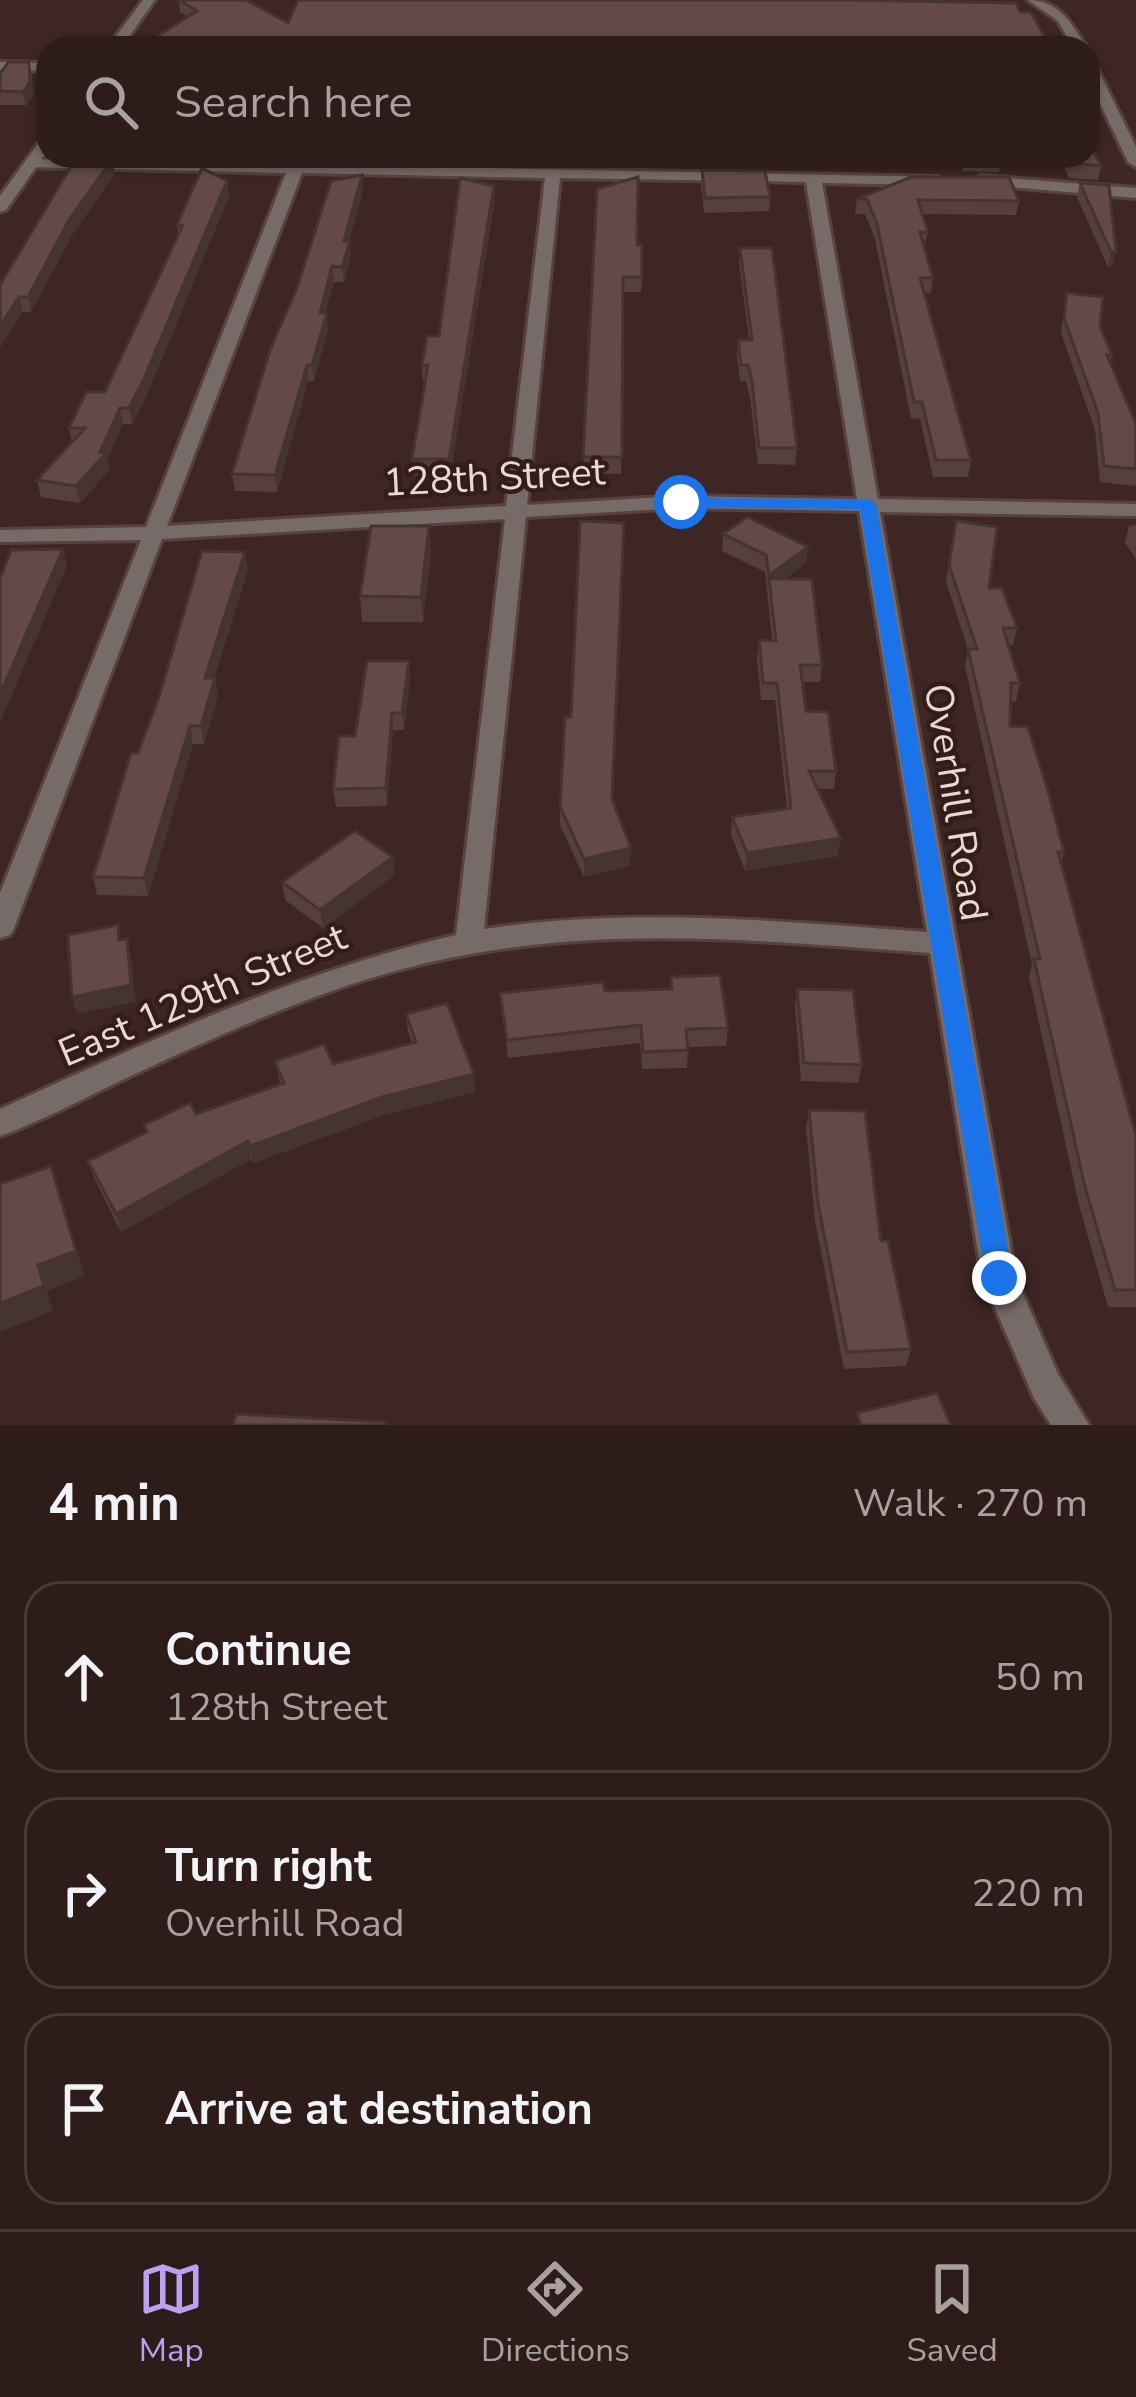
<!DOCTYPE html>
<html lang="en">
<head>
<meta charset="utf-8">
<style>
  :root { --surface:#2e1c1a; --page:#362523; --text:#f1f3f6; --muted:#a7a1a2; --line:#493a39; --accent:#bca0f2 }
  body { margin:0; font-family:"Nunito Sans",sans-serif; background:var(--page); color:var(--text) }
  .stop { position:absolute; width:36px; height:36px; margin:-27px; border:9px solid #1a73e8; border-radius:50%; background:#fff }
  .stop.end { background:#1a73e8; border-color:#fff; box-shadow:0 3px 12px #0008 }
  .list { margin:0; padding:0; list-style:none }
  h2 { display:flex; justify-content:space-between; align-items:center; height:156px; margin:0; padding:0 48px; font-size:51px }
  h2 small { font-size:39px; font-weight:400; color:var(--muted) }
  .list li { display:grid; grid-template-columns:78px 1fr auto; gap:36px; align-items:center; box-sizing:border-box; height:192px; margin:0 24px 24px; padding:0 24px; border:3px solid var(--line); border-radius:36px }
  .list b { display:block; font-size:45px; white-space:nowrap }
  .list p { margin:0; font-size:39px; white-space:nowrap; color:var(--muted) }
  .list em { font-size:39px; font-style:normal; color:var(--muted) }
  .icon { flex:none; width:66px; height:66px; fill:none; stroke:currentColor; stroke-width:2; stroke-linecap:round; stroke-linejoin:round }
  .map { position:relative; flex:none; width:1136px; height:1425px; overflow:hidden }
  .search { position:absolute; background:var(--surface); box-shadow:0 3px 9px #0004; left:36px; right:36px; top:36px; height:132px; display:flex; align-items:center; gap:30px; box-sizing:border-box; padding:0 42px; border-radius:36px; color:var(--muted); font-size:45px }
  .sheet { height:804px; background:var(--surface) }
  nav { display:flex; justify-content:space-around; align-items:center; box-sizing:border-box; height:168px; border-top:3px solid var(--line); background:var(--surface); font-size:33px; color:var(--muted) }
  nav a { display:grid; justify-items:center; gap:6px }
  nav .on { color:var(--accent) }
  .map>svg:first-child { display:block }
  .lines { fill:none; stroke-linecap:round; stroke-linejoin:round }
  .minor-casing { stroke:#584240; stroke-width:6 }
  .tertiary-casing { stroke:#584240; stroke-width:6 }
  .minor { fill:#776b69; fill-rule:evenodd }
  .tertiary { fill:#776b69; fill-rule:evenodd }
  .wall { fill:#55403c }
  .shaded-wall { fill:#453431 }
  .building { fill:#634a46; stroke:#453431; stroke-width:3 }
  .route { fill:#1a73e8 }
  .labels { text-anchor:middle; stroke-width:9; stroke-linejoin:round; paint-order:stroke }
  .street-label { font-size:39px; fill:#e8d8d6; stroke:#321d19 }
</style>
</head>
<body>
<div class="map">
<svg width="1136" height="1425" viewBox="0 0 1136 1425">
  <rect width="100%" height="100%" fill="#3d2623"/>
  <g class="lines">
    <!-- minor casing -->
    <g class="minor-casing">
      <g id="minor">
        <path d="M 1028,0 C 1059,0 1072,24 1087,48 L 1073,48 L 1058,21 Z"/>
        <path d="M 1088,60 L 1095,64 L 1136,147 L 1136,167 L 1128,162 L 1088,78 Z"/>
        <path d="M 0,62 L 48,63 L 48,71 L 0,70 Z"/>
        <path d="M 31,159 L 939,177 L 942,180 L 934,185 L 822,183 L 878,499 L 1136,504 L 1136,516 L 880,512 L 1016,1278 L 1058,1374 L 1089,1425 L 1051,1425 L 1034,1398 L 982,1278 L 930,953 C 723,938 545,918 343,987 C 265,1014 190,1048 116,1083 C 78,1101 40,1122 0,1136 L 0,1109 C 149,1041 296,972 456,935 L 505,519 L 162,539 L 14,928 L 10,935 L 0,938 L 0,893 L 141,540 L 0,542 L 0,530 L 146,527 L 286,173 L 26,167 L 23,164 ZM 302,173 L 545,178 L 506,506 L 167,526 ZM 560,178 L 806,182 L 857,499 L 681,496 L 527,505 ZM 681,508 L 859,511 L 927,932 C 778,921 633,907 484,929 L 526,517 Z"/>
        <path d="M 981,176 L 1136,188 L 1136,198 L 976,184 L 973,181 Z"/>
      </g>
    </g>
    <!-- tertiary casing -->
    <g class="tertiary-casing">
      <g id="tertiary">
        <path d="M 143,0 L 155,0 L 121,48 L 107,48 Z"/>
        <path d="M 48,136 L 48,150 L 6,210 L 0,212 L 0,196 L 43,137 Z"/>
      </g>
    </g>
    <!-- minor -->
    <use href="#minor" class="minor"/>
    <!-- tertiary -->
    <use href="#tertiary" class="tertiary"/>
  </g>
  <!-- wall -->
  <g class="wall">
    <path d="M 179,0 L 288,23 L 846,1 L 1020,12 L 1051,48 L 158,48 L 156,37 L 188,17 L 180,12 Z"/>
    <path d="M 0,73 L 32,75 L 33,96 L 26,105 L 0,105 Z"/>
    <path d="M 722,156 L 762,156 L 761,167 L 721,167 Z"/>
    <path d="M 789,156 L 1000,156 L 1001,158 L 999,172 L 962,171 L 964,158 Z"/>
    <path d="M 1059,156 L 1088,156 L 1101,166 L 1098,180 L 1069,178 Z"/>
    <path d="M 112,159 L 115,174 L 72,235 L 31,312 L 23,312 L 0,285 Z"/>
    <path d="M 702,170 L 770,197 L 769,211 L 704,213 L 701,185 Z"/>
    <path d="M 362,175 L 363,190 L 349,241 L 351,256 L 344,282 L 334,282 L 325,313 L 328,329 L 314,381 L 308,381 L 277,492 L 235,491 L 232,474 Z"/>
    <path d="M 227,181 L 229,196 L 146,397 L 132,424 L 123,424 L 107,460 L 109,470 L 80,503 L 41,497 L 37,480 L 72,442 L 69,428 L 105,392 L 178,234 L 177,225 Z"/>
    <path d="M 1080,183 L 1109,185 L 1113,266 L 1108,267 L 1077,197 Z"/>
    <path d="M 494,186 L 495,200 L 450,476 L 413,475 L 412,459 L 425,381 L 423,381 L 422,365 L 439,336 Z"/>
    <path d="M 597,189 L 637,245 L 642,277 L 641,292 L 623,292 L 621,474 L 583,473 Z"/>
    <path d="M 857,199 L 1019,201 L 1016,215 L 923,214 L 928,232 L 924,247 L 933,278 L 931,293 L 924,293 L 971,460 L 968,477 L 933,477 L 920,419 L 911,418 L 875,239 L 865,214 L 855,214 Z"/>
    <path d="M 740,248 L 797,448 L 795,465 L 758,464 L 750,397 L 746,381 L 740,381 L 737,356 L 738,340 L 749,340 L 739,263 Z"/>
    <path d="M 1067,293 L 1100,327 L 1112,355 L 1110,362 L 1136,424 L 1136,486 L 1100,482 L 1095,430 L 1061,333 Z"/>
    <path d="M 956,521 L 989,588 L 1017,628 L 1013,645 L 1009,645 L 1020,683 L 1016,701 L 1010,701 L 1010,726 L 1064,852 L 1061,864 L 1136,1136 L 1136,1307 L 1108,1307 L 1079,1205 L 1029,977 L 1032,965 L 965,666 L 968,649 L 946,582 Z"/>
    <path d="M 1136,525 L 1136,559 L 1125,543 L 1129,526 Z"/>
    <path d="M 723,534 L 806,563 L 785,579 L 822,665 L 820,682 L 802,682 L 806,711 L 836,771 L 834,789 L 817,789 L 838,856 L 745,871 L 731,835 L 732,817 L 787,809 L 775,700 L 761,700 L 757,658 L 759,640 L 772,640 L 765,572 L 722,551 Z"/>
    <path d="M 431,551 L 423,622 L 362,622 L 360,596 Z"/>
    <path d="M 248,569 L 214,678 L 218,696 L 204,744 L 193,744 L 148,896 L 97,895 L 93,877 L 138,753 Z"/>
    <path d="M 410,679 L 404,730 L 393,730 L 387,806 L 336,807 L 333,789 L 355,736 Z"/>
    <path d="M 612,800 L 630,866 L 584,877 L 560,825 L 560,807 Z"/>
    <path d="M 395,875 L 323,928 L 285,900 L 282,882 Z"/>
    <path d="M 671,977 L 728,1028 L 726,1046 L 688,1047 L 687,1068 L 642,1069 L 640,1043 L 508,1058 L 500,993 L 670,989 Z"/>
    <path d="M 797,989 L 862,1065 L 858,1083 L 801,1081 L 795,1007 Z"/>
    <path d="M 406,1014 L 474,1074 L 475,1092 L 384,1115 L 253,1163 L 251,1159 L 121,1232 L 94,1178 L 88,1161 L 146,1132 L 144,1125 L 196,1114 L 280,1084 L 275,1061 L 333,1064 L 412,1043 L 408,1032 Z"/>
    <path d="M 809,1110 L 881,1241 L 911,1349 L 906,1366 L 844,1369 L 815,1221 L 806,1128 Z"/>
  </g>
  <!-- shaded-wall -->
  <g class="shaded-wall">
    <path d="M 29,62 L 33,96 L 26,105 L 23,92 Z"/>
    <path d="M 112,159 L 115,174 L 72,235 L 31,312 L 28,297 L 69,220 Z"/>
    <path d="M 362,175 L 363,190 L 345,256 L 344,241 Z"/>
    <path d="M 227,181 L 229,196 L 146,397 L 132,424 L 129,408 Z"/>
    <path d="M 494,186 L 495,200 L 450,476 L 449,459 Z"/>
    <path d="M 350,241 L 351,256 L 344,282 L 342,267 Z"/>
    <path d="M 1116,251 L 1113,266 L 1108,267 L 1111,252 Z"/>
    <path d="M 332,266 L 334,282 L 321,328 L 320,313 Z"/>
    <path d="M 19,297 L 23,312 L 0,348 L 0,326 Z"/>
    <path d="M 327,313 L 328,329 L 314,381 L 312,365 Z"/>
    <path d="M 307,365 L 308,381 L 277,492 L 275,475 Z"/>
    <path d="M 120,408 L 123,424 L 107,460 L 109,470 L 80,503 L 76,486 L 100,452 Z"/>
    <path d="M 429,526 L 431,551 L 423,622 L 421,597 Z"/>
    <path d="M 808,547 L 806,563 L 770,590 L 769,579 L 767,592 L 769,575 Z"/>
    <path d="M 63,549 L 67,566 L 0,723 L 0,694 Z"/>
    <path d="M 245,552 L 248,569 L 208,695 L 205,678 Z"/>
    <path d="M 409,661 L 410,679 L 404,730 L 402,713 Z"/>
    <path d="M 215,678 L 218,696 L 204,744 L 201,726 Z"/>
    <path d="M 392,713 L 393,730 L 387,806 L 386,788 Z"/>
    <path d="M 190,726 L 193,744 L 148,896 L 144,878 Z"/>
    <path d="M 841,838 L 838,856 L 745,871 L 747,853 Z"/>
    <path d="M 631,848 L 630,866 L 584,877 L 584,859 Z"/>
    <path d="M 393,857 L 395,875 L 323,928 L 320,910 Z"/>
    <path d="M 127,939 L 131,957 L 136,1002 L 77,1014 L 72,997 Z"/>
    <path d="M 474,1074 L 475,1092 L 384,1115 L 253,1163 L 250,1146 L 382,1097 Z"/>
    <path d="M 248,1141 L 251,1159 L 121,1232 L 116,1214 Z"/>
    <path d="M 51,1166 L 85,1276 L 47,1291 L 53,1311 L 0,1332 L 0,1303 L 38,1265 Z"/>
  </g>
  <!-- building -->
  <g class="building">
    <path d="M 179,0 L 246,0 L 288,23 L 298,0 L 846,0 L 1016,3 L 1020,12 L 1031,12 L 1051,48 L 228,48 L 230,47 L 156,37 L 197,11 Z"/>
    <path d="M 9,62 L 29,62 L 30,82 L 23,92 L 0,91 L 0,73 Z"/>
    <path d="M 1088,140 L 1101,166 L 1071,163 L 1068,156 L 1088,156 Z"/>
    <path d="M 76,158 L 112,159 L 69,220 L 28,297 L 19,297 L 0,326 L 0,285 Z"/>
    <path d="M 202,168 L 227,181 L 143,381 L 129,408 L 120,408 L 100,452 L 106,453 L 76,486 L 37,480 L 85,428 L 69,428 L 86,392 L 105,392 L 183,225 L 177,225 Z"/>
    <path d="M 702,170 L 765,171 L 770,197 L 705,198 Z"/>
    <path d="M 362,175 L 344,241 L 350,241 L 342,267 L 332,266 L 320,313 L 327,313 L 312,365 L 307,365 L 275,475 L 232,474 L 270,350 L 297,288 L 331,181 Z"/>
    <path d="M 638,177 L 637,245 L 642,245 L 642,277 L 623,277 L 622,457 L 583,457 L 597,189 Z"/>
    <path d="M 911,177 L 1009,177 L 1019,201 L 918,200 L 928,232 L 920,232 L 933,278 L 920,278 L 971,460 L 936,460 L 922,402 L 914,402 L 877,224 L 867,199 L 857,199 Z"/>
    <path d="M 460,178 L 494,186 L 449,459 L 412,459 L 428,365 L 422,365 L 427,336 L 439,336 Z"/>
    <path d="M 1080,183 L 1109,185 L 1116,251 L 1111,252 Z"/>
    <path d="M 740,248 L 772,248 L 797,448 L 759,448 L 752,381 L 748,365 L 741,365 L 738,340 L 752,340 Z"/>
    <path d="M 1067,293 L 1103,297 L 1100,327 L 1112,355 L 1107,355 L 1136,424 L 1136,469 L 1104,466 L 1098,413 L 1064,318 Z"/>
    <path d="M 747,517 L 808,547 L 769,575 L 766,555 L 723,534 Z"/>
    <path d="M 580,521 L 624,523 L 612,799 L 631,848 L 584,859 L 560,807 L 565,717 L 571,717 Z"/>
    <path d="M 956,521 L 997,527 L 989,588 L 1002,588 L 1017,628 L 1003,628 L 1020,683 L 1011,683 L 1010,726 L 1028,727 L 1048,791 L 1064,852 L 1058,852 L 1136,1136 L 1136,1290 L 1115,1290 L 1085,1187 L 1034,959 L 1040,959 L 968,649 L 977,649 L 949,565 Z"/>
    <path d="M 371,526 L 429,526 L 421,597 L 360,596 Z"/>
    <path d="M 63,549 L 0,694 L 0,574 L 2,574 L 11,550 Z"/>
    <path d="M 202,551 L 245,552 L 205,678 L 215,678 L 201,726 L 190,726 L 144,878 L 93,877 L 131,753 L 138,753 L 159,697 Z"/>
    <path d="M 769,579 L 812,579 L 822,665 L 800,665 L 806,711 L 828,712 L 836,771 L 809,771 L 841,838 L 747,853 L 732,817 L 791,808 L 777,683 L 763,683 L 759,640 L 776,641 Z"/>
    <path d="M 367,661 L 409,661 L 402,713 L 392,713 L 386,788 L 333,789 L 339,736 L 355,736 Z"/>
    <path d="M 355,831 L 393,857 L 320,910 L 282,882 Z"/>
    <path d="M 118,925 L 119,940 L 127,939 L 131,985 L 72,997 L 68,935 Z"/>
    <path d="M 720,975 L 728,1028 L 686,1029 L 688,1050 L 643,1052 L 641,1025 L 507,1040 L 500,993 L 603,982 L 605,991 L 672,989 L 671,977 Z"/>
    <path d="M 797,989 L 853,990 L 862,1065 L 804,1063 Z"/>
    <path d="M 447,1003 L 474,1074 L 382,1097 L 250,1146 L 248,1141 L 116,1214 L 88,1161 L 147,1132 L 144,1125 L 190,1103 L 196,1114 L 284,1083 L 275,1061 L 324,1044 L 333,1064 L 416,1042 L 406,1014 Z"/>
    <path d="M 809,1110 L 865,1111 L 881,1241 L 888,1241 L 911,1349 L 847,1352 L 818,1203 Z"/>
    <path d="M 51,1166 L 76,1251 L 38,1265 L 44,1286 L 0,1303 L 0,1184 Z"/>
    <path d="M 937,1393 L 951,1425 L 861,1425 L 857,1413 Z"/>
    <path d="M 236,1414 L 386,1422 L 385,1425 L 233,1425 Z"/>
  </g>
  <!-- route -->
  <path class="route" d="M 675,498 L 868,499 L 876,504 L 1013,1278 L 1009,1287 L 990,1287 L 986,1278 L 860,509 L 681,507 L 675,505 Z"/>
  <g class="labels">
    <!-- street labels -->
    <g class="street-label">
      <text transform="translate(494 476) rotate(-3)" y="14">128th Street</text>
      <text transform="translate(957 802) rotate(81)" y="14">Overhill Road</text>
      <text transform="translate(202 994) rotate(-23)" y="14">East 129th Street</text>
    </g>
  </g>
</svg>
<div class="stop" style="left:681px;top:502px"></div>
<div class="stop end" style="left:999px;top:1278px"></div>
<div class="search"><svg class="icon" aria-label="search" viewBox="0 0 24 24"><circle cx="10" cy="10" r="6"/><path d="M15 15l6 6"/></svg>Search here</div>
</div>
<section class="sheet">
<h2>4 min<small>Walk · 270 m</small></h2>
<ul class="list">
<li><svg class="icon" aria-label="ahead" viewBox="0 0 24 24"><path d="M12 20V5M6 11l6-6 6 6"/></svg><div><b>Continue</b><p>128th Street</p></div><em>50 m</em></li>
<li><svg class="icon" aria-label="right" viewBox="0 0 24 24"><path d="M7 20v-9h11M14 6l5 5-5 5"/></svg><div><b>Turn right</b><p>Overhill Road</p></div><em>220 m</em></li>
<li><svg class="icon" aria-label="arrive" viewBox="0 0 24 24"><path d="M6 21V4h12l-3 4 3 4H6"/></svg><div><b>Arrive at destination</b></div></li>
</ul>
</section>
<nav>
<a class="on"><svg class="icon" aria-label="map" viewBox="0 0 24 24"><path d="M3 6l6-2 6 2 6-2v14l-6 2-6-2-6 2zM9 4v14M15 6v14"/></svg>Map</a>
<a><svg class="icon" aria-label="directions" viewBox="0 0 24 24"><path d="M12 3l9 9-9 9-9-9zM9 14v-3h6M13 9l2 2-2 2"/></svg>Directions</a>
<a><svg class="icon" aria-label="saved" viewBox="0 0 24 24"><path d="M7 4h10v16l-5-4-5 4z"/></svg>Saved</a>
</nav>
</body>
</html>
